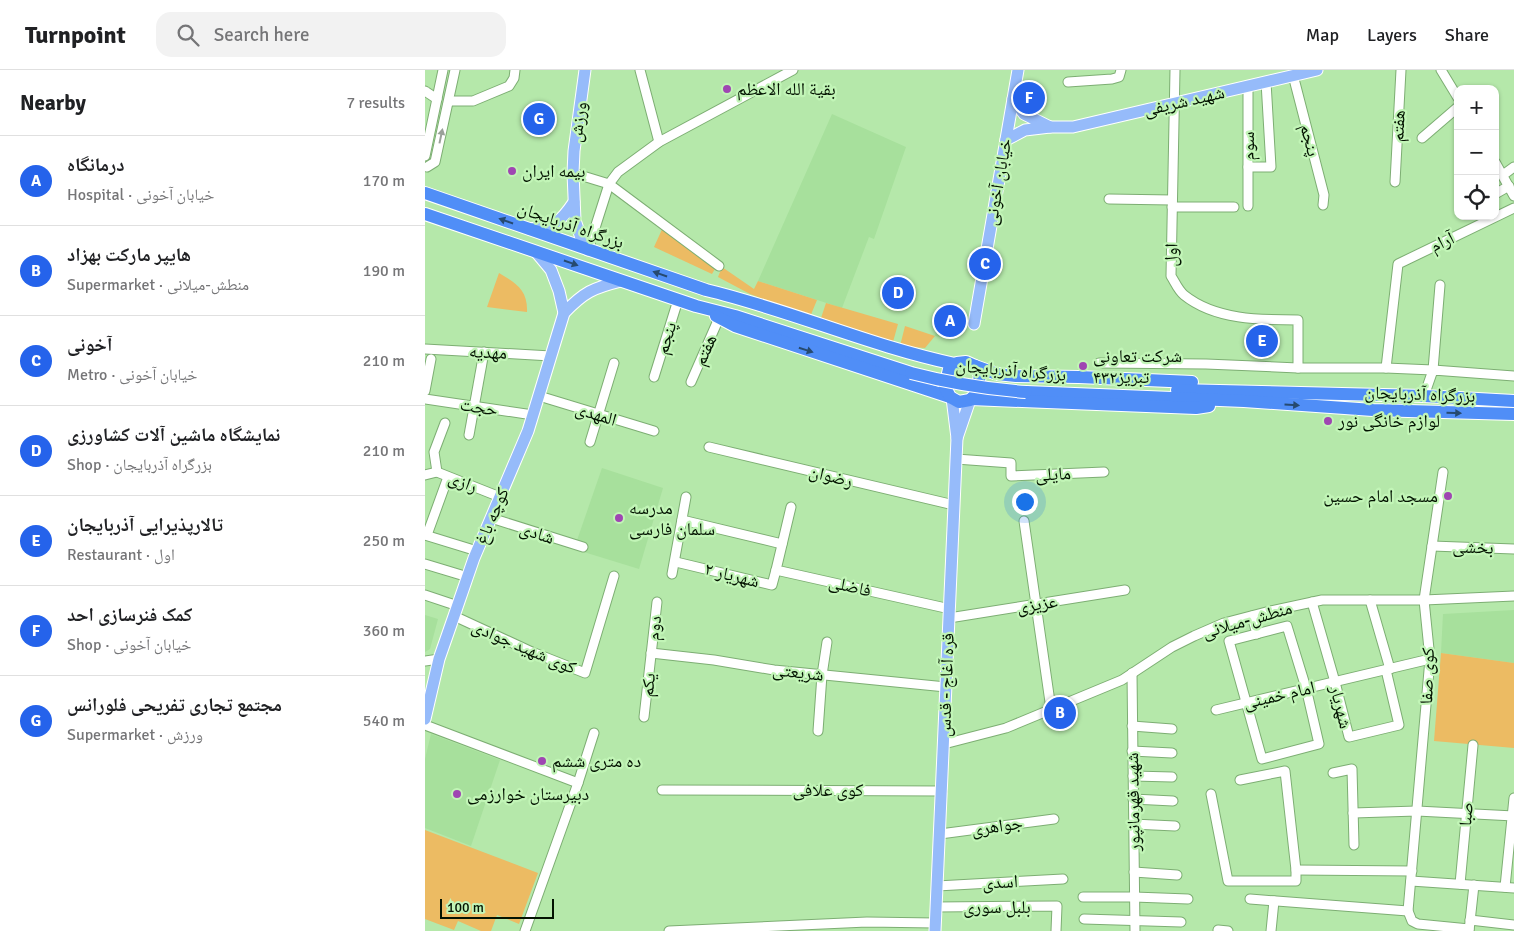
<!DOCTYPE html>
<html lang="en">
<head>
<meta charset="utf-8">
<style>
  :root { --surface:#fff; --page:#f2f2f2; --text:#202124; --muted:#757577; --line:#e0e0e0; --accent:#2563eb }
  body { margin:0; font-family:Signika,"Noto Naskh Arabic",sans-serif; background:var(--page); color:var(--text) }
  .controls { position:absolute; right:15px; top:15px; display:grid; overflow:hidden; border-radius:10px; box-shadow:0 1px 4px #0004 }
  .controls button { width:45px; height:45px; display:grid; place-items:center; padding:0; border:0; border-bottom:1px solid var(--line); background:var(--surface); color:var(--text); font:25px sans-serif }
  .scale { position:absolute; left:15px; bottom:12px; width:114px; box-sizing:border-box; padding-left:5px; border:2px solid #031301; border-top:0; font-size:14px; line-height:18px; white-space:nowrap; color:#031301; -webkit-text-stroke:4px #c2f5b7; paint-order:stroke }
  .you { position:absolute; left:599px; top:431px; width:18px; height:18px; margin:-12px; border:4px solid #fff; border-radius:50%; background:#1a73e8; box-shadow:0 0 0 8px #1a73e833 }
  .badge { display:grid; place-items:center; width:32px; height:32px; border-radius:50%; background:var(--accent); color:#fff; font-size:16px; font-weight:700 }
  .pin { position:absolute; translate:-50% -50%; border:2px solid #fff; box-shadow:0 1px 5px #0006 }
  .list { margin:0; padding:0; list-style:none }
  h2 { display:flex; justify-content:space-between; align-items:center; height:65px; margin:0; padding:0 20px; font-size:21px }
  h2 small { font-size:16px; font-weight:400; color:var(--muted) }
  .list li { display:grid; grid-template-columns:32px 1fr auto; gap:15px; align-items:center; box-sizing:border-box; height:90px; padding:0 20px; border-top:1px solid var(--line) }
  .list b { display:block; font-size:19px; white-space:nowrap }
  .list p { margin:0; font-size:16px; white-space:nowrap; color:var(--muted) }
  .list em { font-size:16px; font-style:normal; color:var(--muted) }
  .icon { flex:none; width:28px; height:28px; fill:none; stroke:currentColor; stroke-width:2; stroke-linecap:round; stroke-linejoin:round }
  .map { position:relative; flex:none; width:1089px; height:861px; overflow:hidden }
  header { display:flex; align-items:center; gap:30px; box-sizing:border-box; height:70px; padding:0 25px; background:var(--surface); border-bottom:1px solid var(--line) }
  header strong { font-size:24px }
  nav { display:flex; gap:28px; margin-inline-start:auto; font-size:18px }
  .search { width:350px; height:45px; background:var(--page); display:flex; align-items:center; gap:12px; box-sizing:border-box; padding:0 18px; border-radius:15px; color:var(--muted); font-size:19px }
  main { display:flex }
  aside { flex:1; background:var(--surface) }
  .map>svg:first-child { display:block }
  .built { fill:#a7e09c }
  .green { fill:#ecbb63 }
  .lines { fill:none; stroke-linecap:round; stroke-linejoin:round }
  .minor-casing { stroke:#7dae73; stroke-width:11 }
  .major-casing { stroke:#fff; stroke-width:13 }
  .highway-casing { stroke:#fff; stroke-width:14 }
  .minor { stroke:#fff; stroke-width:9 }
  .major { stroke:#96bbfa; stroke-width:11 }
  .highway { stroke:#508ef7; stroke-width:12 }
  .highway-bridge-casing { stroke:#fff; stroke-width:14; stroke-linecap:butt }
  .highway-bridge { stroke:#508ef7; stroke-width:12 }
  .oneway { fill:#9aa199 }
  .oneway2 { fill:#264a70 }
  .poi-dot { fill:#9f46b2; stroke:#c2f5b7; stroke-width:2 }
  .labels { text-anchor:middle; stroke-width:4.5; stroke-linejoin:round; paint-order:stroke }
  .poi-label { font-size:18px; fill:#031301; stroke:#c2f5b7; text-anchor:start }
  .street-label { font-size:18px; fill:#031301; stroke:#c2f5b7 }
</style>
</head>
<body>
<header>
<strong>Turnpoint</strong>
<div class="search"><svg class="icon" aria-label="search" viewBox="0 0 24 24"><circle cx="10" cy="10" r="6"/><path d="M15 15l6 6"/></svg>Search here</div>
<nav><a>Map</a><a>Layers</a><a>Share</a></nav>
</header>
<main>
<aside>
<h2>Nearby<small>7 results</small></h2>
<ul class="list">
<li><span class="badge">A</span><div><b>درمانگاه</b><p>Hospital · خیابان آخونی</p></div><em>170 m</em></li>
<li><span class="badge">B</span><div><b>هایپر مارکت بهزاد</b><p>Supermarket · منطش-میلانی</p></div><em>190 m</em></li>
<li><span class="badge">C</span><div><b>آخونی</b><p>Metro · خیابان آخونی</p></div><em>210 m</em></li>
<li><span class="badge">D</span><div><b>نمایشگاه ماشین آلات کشاورزی</b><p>Shop · بزرگراه آذربایجان</p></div><em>210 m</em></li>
<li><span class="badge">E</span><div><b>تالارپذیرایی آذربایجان</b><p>Restaurant · اول</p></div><em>250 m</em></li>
<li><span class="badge">F</span><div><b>کمک فنرسازی احد</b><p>Shop · خیابان آخونی</p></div><em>360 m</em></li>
<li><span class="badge">G</span><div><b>مجتمع تجاری تفریحی فلورانس</b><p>Supermarket · ورزش</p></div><em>540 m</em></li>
</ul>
</aside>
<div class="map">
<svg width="1089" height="861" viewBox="0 0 1089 861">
  <rect width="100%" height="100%" fill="#b5e8aa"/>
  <!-- built -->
  <g class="built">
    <path d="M 407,44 L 481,77 L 449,169 L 444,167 L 417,238 L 333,211 Z"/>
    <path d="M 518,237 L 538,247 L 538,249 L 536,254 L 529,261 L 515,267 L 510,266 Z"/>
    <path d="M 177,398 L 238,418 L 214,499 L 149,479 Z"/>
    <path d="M 1089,540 L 1089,593 L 1016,583 L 1018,544 Z"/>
    <path d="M 0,545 L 13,549 L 5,579 L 0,582 Z"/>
    <path d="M 6,664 L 75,690 L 46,776 L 0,758 L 0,689 Z"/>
  </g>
  <!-- green -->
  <g class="green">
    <path d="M 239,155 L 292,195 L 287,204 L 229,177 Z"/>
    <path d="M 297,197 L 329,219 L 333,211 L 392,230 L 385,247 L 325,224 L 293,207 Z"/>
    <path d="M 74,203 C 91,213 103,220 102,242 L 62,237 Z"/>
    <path d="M 401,233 L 473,254 L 468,272 L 396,248 Z"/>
    <path d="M 480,256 L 510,266 L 500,278 L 475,276 Z"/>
    <path d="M 1016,583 L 1089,593 L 1089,678 L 1009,671 Z"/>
    <path d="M 0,760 L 113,803 L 94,854 L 72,845 L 66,861 L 56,861 L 33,851 L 29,860 L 0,849 Z"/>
  </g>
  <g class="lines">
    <!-- minor casing -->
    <g class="minor-casing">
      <g id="minor">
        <path d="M 215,0 L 234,72"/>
        <path d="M 750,0 L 746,206 C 750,212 753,220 759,225 C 790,250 835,250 873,250 L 873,298"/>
        <path d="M 1016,0 L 1033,28"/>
        <path d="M 868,5 L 899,125 L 898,135"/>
        <path d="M 643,12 L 687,9 L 694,7 L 696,0"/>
        <path d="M 823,16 L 823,136"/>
        <path d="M 0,21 L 12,29"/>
        <path d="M 24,31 L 48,31 L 84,16 L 89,8 L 90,0"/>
        <path d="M 997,68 L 1033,37"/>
        <path d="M 0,86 L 18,0"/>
        <path d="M 1070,92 L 1089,126"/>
        <path d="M 2,97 L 10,92 L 30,0"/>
        <path d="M 823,97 L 846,97 L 841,12"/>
        <path d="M 148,103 L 184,114 L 294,196"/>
        <path d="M 1078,105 L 1089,97"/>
        <path d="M 970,112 L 976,0"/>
        <path d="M 1070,124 L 1084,116"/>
        <path d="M 684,129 L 747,130"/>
        <path d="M 747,137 L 809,137"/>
        <path d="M 163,180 L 184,114 L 193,102 L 234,72 L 368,0"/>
        <path d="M 0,279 L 126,286"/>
        <path d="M 674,293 L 781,294 L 873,298 L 961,298 L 1008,300 L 1015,215"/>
        <path d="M 961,298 L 973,194 L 1089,138"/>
        <path d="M 229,307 L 253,230"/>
        <path d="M 266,312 L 294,248"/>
        <path d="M 0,321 L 6,289"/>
        <path d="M 114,326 L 229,361"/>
        <path d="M 999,326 L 1008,300 L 1089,306"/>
        <path d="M 0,329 L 108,345"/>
        <path d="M 44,365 L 59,282"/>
        <path d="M 165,372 L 189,293"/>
        <path d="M 284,377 L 529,435"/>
        <path d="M 531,389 L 586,393 L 586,406 L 679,402"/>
        <path d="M 12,402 L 9,382 L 20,353"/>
        <path d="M 1018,402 L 999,530 L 1005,589 L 983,841 L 987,851 L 993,854 L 1044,859"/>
        <path d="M 0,405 L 12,402 L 75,427"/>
        <path d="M 366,437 L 351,500 L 525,539"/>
        <path d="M 66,448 L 158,477"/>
        <path d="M 257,450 L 357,474"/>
        <path d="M 599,451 L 626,639"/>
        <path d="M 0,465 L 52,481"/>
        <path d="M 2,465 L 23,407"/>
        <path d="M 1007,476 L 1089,479"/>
        <path d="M 251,492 L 347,515 L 351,500"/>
        <path d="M 0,494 L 43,507"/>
        <path d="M 247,504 L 261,427"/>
        <path d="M 0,525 L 33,536"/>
        <path d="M 945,530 L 965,599"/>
        <path d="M 887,532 L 910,612 L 924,667 L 974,655 L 961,600"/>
        <path d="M 29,546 L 107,582 L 160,603 L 189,506"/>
        <path d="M 827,546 L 832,564"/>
        <path d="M 524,548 L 700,520"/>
        <path d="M 862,556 L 881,618 L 894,674 L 837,689 L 804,571 Z"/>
        <path d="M 226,583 L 289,590 L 349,600 L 521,617"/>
        <path d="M 0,591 L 14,589"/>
        <path d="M 707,603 L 710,861"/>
        <path d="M 791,640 L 1005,589"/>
        <path d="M 219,647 L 232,532"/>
        <path d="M 0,655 L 153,713"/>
        <path d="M 707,656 L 747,659"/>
        <path d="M 393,661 L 397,605 L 402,572"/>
        <path d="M 519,674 L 581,658 L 697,610 L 747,577 L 769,566 L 799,553 L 845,541 L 897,530 L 999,530 L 1089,526"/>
        <path d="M 707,681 L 747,683"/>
        <path d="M 908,703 L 927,699 L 929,775"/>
        <path d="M 708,706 L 747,707"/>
        <path d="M 237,720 L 517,721"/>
        <path d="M 786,724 L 803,811 L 871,811 L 871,800 L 860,701 L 815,710"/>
        <path d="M 708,729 L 748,731"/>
        <path d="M 928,743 L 992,741 L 1089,746"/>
        <path d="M 708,754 L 750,756"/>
        <path d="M 515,764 L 629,749"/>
        <path d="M 871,800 L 987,801"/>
        <path d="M 709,802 L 752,805"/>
        <path d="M 986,811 L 1089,818"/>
        <path d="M 1035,814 L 1048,675"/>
        <path d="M 512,816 L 638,809"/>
        <path d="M 1080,817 L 1089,728"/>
        <path d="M 658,827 L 709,827 L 763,829"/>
        <path d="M 825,829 L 983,841"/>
        <path d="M 511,837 L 632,836 L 631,861"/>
        <path d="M 659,849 L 756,852"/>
        <path d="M 1045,850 L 1089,855"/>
        <path d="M 793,860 L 803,861"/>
        <path d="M 100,861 L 153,713 L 169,663"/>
        <path d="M 244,861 L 442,852 L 510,853"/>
        <path d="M 846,861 L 849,831"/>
        <path d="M 1044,861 L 1049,815"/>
      </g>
    </g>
    <!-- major casing -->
    <g class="major-casing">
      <g id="major">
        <path d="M 160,0 L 149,81 L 148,103 L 150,150 L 156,168 L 163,180"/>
        <path d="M 625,57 L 648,57 L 892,0"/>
        <path d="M 581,70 L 600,60 L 625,57 L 599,44 L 588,29"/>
        <path d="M 104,159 C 130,156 134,154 149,132"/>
        <path d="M 111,182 L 126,200 L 134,221 L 139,243 C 159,222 168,218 196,211"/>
        <path d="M 549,254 L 593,0"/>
        <path d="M 527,328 L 532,368 L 545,330"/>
        <path d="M 0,649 L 14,589 L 29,546 L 49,488 L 103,361 L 139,243"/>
        <path d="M 510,861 L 532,368"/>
      </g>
    </g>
    <!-- highway casing -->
    <g class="highway-casing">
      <g id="highway">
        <path d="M 0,123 L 281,220 C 365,240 445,276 530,294"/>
        <path d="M 0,144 L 271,236 L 310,246 L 486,303"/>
        <path d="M 291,246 L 310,256 L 525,327"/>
        <path d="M 541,292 L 550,296 L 555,305 L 552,323 L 545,330 L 534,332 L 525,327 L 520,317 L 524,299 L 532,293 Z"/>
        <path d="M 550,296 L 572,304 L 591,306 L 654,307 L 767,312"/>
        <path d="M 752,320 L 999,326 L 1089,331"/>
        <path d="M 601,322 L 819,331 L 948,340 L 1089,344"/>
        <path d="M 546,329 L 771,338 L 784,336"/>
      </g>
    </g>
    <!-- minor -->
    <use href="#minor" class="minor"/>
    <!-- major -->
    <use href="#major" class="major"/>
    <!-- highway -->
    <use href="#highway" class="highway"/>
    <!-- highway-bridge casing -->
    <g class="highway-bridge-casing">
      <path id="highway-bridge" d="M 486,303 C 524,313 562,319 601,322"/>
    </g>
    <!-- highway-bridge -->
    <use href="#highway-bridge" class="highway-bridge"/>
  </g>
  <!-- one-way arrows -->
  <defs><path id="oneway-solid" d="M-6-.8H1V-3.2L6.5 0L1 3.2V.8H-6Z" transform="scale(1.25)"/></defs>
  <use class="oneway" href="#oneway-solid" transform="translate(16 66) rotate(-78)"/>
  <g class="oneway2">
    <use href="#oneway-solid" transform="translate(81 151) rotate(-161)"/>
    <use href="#oneway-solid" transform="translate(146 193) rotate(19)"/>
    <use href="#oneway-solid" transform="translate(235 204) rotate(-161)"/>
    <use href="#oneway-solid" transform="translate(381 280) rotate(18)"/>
    <use href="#oneway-solid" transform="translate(867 335) rotate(4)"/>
    <use href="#oneway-solid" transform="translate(1029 343) rotate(2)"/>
  </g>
  <!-- markers -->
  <g class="poi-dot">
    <circle cx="302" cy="19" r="5"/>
    <circle cx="87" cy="101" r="5"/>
    <circle cx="658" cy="296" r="5"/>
    <circle cx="903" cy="351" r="5"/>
    <circle cx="1023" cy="426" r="5"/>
    <circle cx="194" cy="448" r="5"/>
    <circle cx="117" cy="691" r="5"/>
    <circle cx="32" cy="724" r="5"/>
  </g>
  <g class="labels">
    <!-- poi labels -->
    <g class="poi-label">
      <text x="312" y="25">بقیة الله الاعظم</text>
      <text x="97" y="107">بیمه ایران</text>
      <text x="668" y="292">شرکت تعاونی<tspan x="668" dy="21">۴۳۲تبریز</tspan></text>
      <text x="913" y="357">لوازم خانگی نور</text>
      <text x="1013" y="432" text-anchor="end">مسجد امام حسین</text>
      <text x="204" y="444">مدرسه<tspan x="204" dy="21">سلمان فارسی</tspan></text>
      <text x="127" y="697">ده متری ششم</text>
      <text x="42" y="730">دبیرستان خوارزمی</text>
    </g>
    <!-- street labels -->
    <g class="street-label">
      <text transform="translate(759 31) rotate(-13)" y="6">شهید شریفی</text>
      <text transform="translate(153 52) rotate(-82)" y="6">ورزش</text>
      <text transform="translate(973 56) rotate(-87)" y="6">هفتم</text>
      <text transform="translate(885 70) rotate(75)" y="6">پنجم</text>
      <text transform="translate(823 76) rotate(-90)" y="6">سوم</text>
      <text transform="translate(573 112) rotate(-80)" y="6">خیابان آخونی</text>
      <text transform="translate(146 155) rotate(19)" y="6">بزرگراه آذربایجان</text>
      <text transform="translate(1017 172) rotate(-26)" y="6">آرام</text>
      <text transform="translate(746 185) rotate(-89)" y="6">اول</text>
      <text transform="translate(241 268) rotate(-73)" y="6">پنجم</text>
      <text transform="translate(280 280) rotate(-66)" y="6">هفتم</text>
      <text transform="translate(63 282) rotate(3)" y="6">مهدیه</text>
      <text transform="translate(586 300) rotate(5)" y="6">بزرگراه آذربایجان</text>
      <text transform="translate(995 324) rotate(2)" y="6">بزرگراه آذربایجان</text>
      <text transform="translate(54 337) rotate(9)" y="6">حجت</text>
      <text transform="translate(171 344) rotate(17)" y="6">المهدی</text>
      <text transform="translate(628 404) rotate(-3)" y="6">مایلی</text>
      <text transform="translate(406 406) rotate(14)" y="6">رضوان</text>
      <text transform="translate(38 412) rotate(21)" y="6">رازی</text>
      <text transform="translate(67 446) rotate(-67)" y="6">کوچه باغ</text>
      <text transform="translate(112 463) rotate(18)" y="6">شادی</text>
      <text transform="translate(1048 477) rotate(2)" y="6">بخشی</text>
      <text transform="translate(307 505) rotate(14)" y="6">شهریار ۲</text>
      <text transform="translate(425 516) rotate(13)" y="6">فاضلی</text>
      <text transform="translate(612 534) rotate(-9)" y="6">عزیزی</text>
      <text transform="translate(822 550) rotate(-16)" y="6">منطش-میلانی</text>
      <text transform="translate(229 558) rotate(-84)" y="6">دوم</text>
      <text transform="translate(99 577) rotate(23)" y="6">کوی شهید جوادی</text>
      <text transform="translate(373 602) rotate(6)" y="6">شریعتی</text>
      <text transform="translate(1002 606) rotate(-88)" y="6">کوی صفا</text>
      <text transform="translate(223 615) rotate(-84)" y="6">یکم</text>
      <text transform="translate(521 615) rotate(-88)" y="6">قره آغاج - قدس</text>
      <text transform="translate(854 625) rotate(-13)" y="6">امام خمینی</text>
      <text transform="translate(916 637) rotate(76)" y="6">شهریار</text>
      <text x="403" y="726">کوی علافی</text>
      <text transform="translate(708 732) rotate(-91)" y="6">شهید قهرمانپور</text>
      <text transform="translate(1041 744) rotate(-85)" y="6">صبا</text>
      <text transform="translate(572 756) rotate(-8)" y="6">جواهری</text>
      <text transform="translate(575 812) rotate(-3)" y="6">اسدی</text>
      <text x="572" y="843">بلبل سوری</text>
    </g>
  </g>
</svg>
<div class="controls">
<button>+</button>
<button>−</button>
<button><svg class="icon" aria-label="locate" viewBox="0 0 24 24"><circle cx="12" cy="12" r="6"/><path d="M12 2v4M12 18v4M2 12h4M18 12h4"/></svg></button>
</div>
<div class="scale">100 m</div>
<div class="you"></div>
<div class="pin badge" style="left:525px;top:251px">A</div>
<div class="pin badge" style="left:635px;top:643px">B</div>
<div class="pin badge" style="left:560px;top:194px">C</div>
<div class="pin badge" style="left:473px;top:223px">D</div>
<div class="pin badge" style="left:837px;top:271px">E</div>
<div class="pin badge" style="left:604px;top:28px">F</div>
<div class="pin badge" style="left:114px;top:49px">G</div>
</div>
</main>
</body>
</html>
